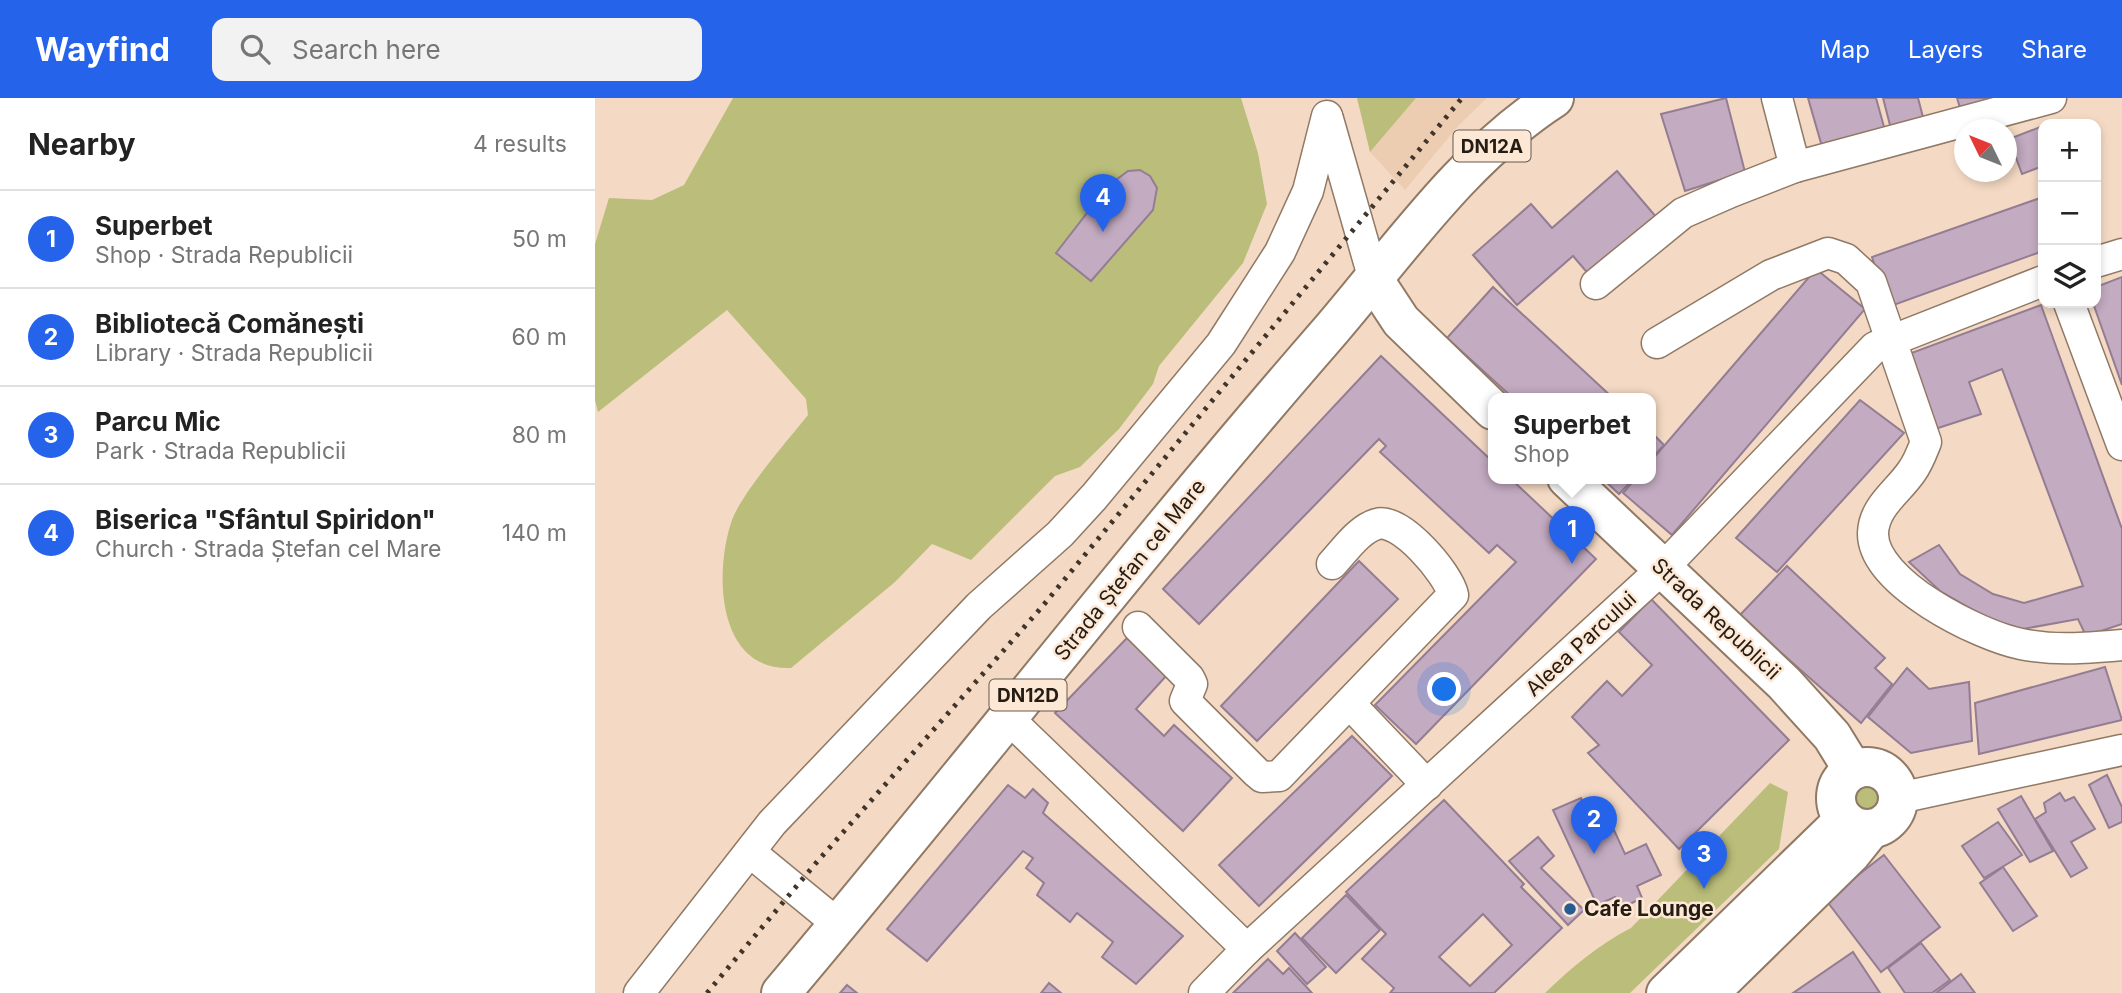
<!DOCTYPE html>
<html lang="en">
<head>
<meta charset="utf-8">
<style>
  :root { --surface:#fff; --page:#f2f2f2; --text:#222; --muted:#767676; --line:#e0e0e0; --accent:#2563eb }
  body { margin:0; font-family:Inter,sans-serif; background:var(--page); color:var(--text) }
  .controls { position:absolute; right:21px; top:21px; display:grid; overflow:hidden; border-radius:14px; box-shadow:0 4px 10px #0003 }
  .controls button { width:63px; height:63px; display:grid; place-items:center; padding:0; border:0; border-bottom:2px solid var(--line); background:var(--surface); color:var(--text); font:35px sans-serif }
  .compass { position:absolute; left:1359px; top:21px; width:63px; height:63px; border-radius:50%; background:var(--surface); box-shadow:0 4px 10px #0003; rotate:313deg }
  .you { position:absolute; left:850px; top:592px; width:24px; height:24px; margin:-18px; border:5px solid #fff; border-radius:50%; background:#1a73e8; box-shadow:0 0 0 10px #1a73e833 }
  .badge { display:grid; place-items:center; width:46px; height:46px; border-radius:50%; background:var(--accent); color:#fff; font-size:23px; font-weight:700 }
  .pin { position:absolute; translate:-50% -58px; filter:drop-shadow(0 2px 4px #0008) }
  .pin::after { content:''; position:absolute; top:37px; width:24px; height:21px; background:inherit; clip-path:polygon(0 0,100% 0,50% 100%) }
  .popup { position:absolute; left:893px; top:295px; width:168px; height:91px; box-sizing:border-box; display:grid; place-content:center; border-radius:14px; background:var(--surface); filter:drop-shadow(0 2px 5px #0005); font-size:23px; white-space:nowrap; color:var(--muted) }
  .popup b { font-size:26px; color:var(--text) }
  .popup::after { content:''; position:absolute; left:50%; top:100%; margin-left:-14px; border:14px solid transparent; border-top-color:var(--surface) }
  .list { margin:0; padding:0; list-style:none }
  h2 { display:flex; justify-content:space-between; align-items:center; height:91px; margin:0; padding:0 28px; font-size:30px }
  h2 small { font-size:23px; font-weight:400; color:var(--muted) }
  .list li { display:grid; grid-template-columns:46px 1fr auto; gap:21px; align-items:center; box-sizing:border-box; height:98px; padding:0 28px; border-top:2px solid var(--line) }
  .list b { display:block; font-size:26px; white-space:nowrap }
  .list p { margin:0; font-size:23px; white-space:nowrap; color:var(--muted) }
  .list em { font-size:23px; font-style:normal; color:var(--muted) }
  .icon { flex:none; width:38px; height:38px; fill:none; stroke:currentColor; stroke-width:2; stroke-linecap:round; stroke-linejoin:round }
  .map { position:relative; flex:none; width:1527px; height:895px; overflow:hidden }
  header { display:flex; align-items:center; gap:42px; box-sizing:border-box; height:98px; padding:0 35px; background:var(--accent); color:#fff }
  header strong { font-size:33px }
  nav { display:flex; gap:38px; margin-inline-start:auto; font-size:24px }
  .search { width:490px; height:63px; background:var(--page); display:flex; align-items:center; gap:18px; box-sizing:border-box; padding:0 24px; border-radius:14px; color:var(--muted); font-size:26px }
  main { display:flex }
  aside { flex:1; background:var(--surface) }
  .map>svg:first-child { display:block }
  .built { fill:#edcdb2 }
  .green { fill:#babe7a }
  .building { fill:#c3abc1; stroke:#947d93; stroke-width:2; fill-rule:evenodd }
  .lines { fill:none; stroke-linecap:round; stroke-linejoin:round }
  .street-casing { stroke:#907965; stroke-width:33 }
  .secondary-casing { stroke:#907965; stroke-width:42 }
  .primary-casing { stroke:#907965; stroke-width:42 }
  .street { stroke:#fff; stroke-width:30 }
  .secondary { stroke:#fff; stroke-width:38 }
  .primary { stroke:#fff; stroke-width:38 }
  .rail { stroke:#40342b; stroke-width:5; stroke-dasharray:3.5 7; stroke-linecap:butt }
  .poi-dot { fill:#235d94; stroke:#fde8d6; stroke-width:2.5 }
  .labels { text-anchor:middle; stroke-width:5; stroke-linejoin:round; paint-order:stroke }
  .shield { fill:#fde8d6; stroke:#66594e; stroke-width:2 }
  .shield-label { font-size:19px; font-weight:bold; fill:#251c14 }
  .street-label { font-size:21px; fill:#251c14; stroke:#fde8d6 }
  .poi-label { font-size:21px; font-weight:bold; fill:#251c14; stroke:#fde8d6; text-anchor:start }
</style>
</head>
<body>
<header>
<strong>Wayfind</strong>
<div class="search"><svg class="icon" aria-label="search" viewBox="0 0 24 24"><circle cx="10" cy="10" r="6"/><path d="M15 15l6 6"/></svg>Search here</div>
<nav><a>Map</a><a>Layers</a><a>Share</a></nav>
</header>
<main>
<aside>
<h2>Nearby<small>4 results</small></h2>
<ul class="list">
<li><span class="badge">1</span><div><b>Superbet</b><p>Shop · Strada Republicii</p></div><em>50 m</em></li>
<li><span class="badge">2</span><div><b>Bibliotecă Comănești</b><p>Library · Strada Republicii</p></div><em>60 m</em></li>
<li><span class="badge">3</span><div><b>Parcu Mic</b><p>Park · Strada Republicii</p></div><em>80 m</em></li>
<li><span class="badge">4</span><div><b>Biserica &quot;Sfântul Spiridon&quot;</b><p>Church · Strada Ștefan cel Mare</p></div><em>140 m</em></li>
</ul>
</aside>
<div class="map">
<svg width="1527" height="895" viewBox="0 0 1527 895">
  <rect width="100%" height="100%" fill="#f4dac4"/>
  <!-- built -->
  <path class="built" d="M 821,0 L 892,0 L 863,28 L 810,92 L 775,54 Z"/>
  <!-- green -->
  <g class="green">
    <path d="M 138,0 L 646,0 L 663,55 L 672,106 L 648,165 L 564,268 L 558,286 L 524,331 L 485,369 L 460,378 L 376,462 L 337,446 L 300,484 L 196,570 C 121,573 119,473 137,422 C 148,393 193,342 213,317 L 211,301 L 132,212 L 3,314 L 0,302 L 0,146 L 14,100 L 57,102 L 89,87 Z"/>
    <path d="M 762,0 L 821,0 L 775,54 Z"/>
    <circle cx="1273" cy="701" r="17"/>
    <path d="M 1175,685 L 1193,694 L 1184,751 L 1035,895 L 950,895 C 977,869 1003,847 1036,830 Z"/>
  </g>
  <!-- building -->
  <g class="building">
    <path d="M 1131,0 L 1150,74 L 1090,93 L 1066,16 Z"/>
    <path d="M 1213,0 L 1281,0 L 1291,36 L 1228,52 Z"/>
    <path d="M 1288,0 L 1323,0 L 1329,23 L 1296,31 Z"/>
    <path d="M 1362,0 L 1421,0 L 1367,16 Z"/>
    <path d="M 1448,28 L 1448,68 L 1427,76 L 1414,41 Z"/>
    <path d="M 545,72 L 555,78 L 562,90 L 558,112 L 496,183 L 461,155 L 513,88 L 533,73 Z"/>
    <path d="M 1022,73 L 1062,120 L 996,179 L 978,158 L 922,207 L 878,157 L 936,106 L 957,130 Z"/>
    <path d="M 1448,99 L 1448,153 L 1293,209 L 1277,159 Z"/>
    <path d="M 1221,171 L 1270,211 L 1077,437 L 1028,395 L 1041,380 L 1056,380 L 1056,363 Z"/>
    <path d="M 1527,179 L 1527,287 L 1498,205 L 1501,189 Z"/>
    <path d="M 898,189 L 1018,300 L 918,300 L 852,240 Z"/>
    <path d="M 1446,207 L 1527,431 L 1527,526 L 1491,538 L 1483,521 L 1428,531 L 1394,521 L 1345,493 L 1314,464 L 1344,447 L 1365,476 L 1398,496 L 1429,505 L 1488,488 L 1407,271 L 1374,284 L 1386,316 L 1334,333 L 1311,257 Z"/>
    <path d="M 786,258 L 898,364 L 898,380 L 915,380 L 1001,461 L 821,646 L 780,607 L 921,464 L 902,447 L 894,455 L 785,354 L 791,348 L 784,341 L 604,526 L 568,491 Z"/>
    <path d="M 1265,302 L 1309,335 L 1182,474 L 1141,440 Z"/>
    <path d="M 1056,334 L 1069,347 L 1056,361 Z"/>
    <path d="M 1007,380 L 1039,380 L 1024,396 Z"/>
    <path d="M 764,463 L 803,501 L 662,643 L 626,608 Z"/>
    <path d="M 1192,468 L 1290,560 L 1280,570 L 1297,586 L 1266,625 L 1144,518 Z"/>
    <path d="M 1056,501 L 1194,642 L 1084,751 L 993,655 L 1004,647 L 977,619 L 1012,583 L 1027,598 L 1057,567 L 1024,534 Z"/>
    <path d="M 532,540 L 572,577 L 541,611 L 569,638 L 579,627 L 637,680 L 588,733 L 460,615 Z"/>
    <path d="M 1510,569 L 1527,622 L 1384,656 L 1380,605 Z"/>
    <path d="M 1312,570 L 1334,591 L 1374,584 L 1377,643 L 1316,655 L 1273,619 Z"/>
    <path d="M 757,638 L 797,678 L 664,808 L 624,767 Z"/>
    <path d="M 1512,677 L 1527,709 L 1527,724 L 1514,730 L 1494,687 Z"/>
    <path d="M 413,687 L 430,700 L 438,691 L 453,705 L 448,715 L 588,838 L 541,886 L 507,859 L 518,844 L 482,815 L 475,824 L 442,797 L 449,785 L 431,770 L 438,760 L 428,753 L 332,863 L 292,831 Z"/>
    <path d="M 1465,695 L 1470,703 L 1479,699 L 1500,731 L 1476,744 L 1492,770 L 1476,779 L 1440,721 L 1451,714 L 1449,705 Z"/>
    <path d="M 1426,698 L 1458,753 L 1435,764 L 1403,711 Z"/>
    <path d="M 986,700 L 1004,739 L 1019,732 L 1030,756 L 1051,746 L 1066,777 L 1042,788 L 1047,800 L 1025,811 L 1020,799 L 1002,807 L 958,712 Z"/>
    <path d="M 849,702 L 929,786 L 926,789 L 967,830 L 899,895 L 795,895 L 799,890 L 767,861 L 791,836 L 751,794 ZM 888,816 L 917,847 L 875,888 L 844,859 Z"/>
    <path d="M 1403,724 L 1427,757 L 1389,780 L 1367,748 Z"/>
    <path d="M 943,739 L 959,758 L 946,770 L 989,812 L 973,827 L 914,763 Z"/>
    <path d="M 1289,757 L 1345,829 L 1286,874 L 1231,802 Z"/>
    <path d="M 1408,769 L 1442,818 L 1418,833 L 1385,785 Z"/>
    <path d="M 751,797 L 785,832 L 741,875 L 707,840 Z"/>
    <path d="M 700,835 L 731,869 L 712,886 L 682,853 Z"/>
    <path d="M 1326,845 L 1355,882 L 1337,895 L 1310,895 L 1293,870 Z"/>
    <path d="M 1258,854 L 1285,895 L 1198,895 Z"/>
    <path d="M 673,861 L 688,876 L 694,870 L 717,895 L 638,895 Z"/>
    <path d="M 1366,876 L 1380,895 L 1341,895 Z"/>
    <path d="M 454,885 L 466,895 L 446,895 Z"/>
    <path d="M 252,887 L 262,895 L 245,895 Z"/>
  </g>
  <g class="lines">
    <!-- street casing -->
    <g class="street-casing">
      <g id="street">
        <path d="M 1182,0 L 1200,69"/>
        <path d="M 733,21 L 779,182"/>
        <path d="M 1501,164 L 1527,156"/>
        <path d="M 1001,186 L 1088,115 L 1136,94 L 1200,69 L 1456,0"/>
        <path d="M 1474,205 L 1527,347"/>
        <path d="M 1062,245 L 1176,177 L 1233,155 L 1251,161 L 1276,184 L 1331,344 C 1327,354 1323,365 1317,373 C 1303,394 1279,408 1278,435 C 1277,485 1385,538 1426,546 C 1460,553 1492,550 1527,547"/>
        <path d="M 543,529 L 594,580 L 597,586 L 590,603 L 661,674 L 667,679 L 684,678 L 858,497 C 854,476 805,419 782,426 C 764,431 750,452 737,466"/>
        <path d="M 755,606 L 832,687"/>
        <path d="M 414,621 L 652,851"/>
        <path d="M 1304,700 L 1527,652"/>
        <path d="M 155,754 L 244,827"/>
        <path d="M 44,895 L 177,725 L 384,508 L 465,436 L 499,399 L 626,246 L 685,154 L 713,93 L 732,18"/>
        <path d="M 609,895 L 652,851 L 1068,470 L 1280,249 L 1448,183"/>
      </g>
    </g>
    <!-- secondary casing -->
    <g class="secondary-casing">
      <g id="secondary">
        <path d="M 779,182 L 806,223 L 898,312"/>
        <path d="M 972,380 L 1189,585 L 1237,638 L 1258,672"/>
        <circle cx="1272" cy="700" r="31"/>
        <path d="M 1071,895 L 1249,722"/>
        <path d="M 1114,895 L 1256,756 L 1276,731"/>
      </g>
    </g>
    <!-- primary casing -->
    <g class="primary-casing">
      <path id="primary" d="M 186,895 C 369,678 543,454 729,240 C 801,157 866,60 959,0"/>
    </g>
    <!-- street -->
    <use href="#street" class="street"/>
    <!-- secondary -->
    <use href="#secondary" class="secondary"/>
    <!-- primary -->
    <use href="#primary" class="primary"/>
    <!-- rail -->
    <path class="rail" d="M 112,895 L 221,765 L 446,510 L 867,0"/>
  </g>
  <!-- markers -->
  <circle class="poi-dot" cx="975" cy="811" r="7"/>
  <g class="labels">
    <!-- shield labels -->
    <g class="shield">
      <rect x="858.5" y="32.5" width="77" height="31" rx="5"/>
      <rect x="394.5" y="581.5" width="77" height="31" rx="5"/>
    </g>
    <g class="shield-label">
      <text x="897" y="55">DN12A</text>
      <text x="433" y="604">DN12D</text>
    </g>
    <!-- street labels -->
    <g class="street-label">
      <text transform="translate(535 472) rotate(-51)" y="7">Strada Ștefan cel Mare</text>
      <text transform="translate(1121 521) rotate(43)" y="7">Strada Republicii</text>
      <text transform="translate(986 546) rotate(-43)" y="7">Aleea Parcului</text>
    </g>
    <!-- poi labels -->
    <g class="poi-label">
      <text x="989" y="818">Cafe Lounge</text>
    </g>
  </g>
</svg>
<div class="controls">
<button>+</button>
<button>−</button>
<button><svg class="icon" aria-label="layers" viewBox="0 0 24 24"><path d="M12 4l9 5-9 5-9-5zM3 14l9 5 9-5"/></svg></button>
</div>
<svg class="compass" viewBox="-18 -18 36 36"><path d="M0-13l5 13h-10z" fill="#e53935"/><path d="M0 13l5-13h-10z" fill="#767676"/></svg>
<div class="you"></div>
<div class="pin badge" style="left:977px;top:466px">1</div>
<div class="popup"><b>Superbet</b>Shop</div>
<div class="pin badge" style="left:999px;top:756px">2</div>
<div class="pin badge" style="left:1109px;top:791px">3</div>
<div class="pin badge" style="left:508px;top:134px">4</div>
</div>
</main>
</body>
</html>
